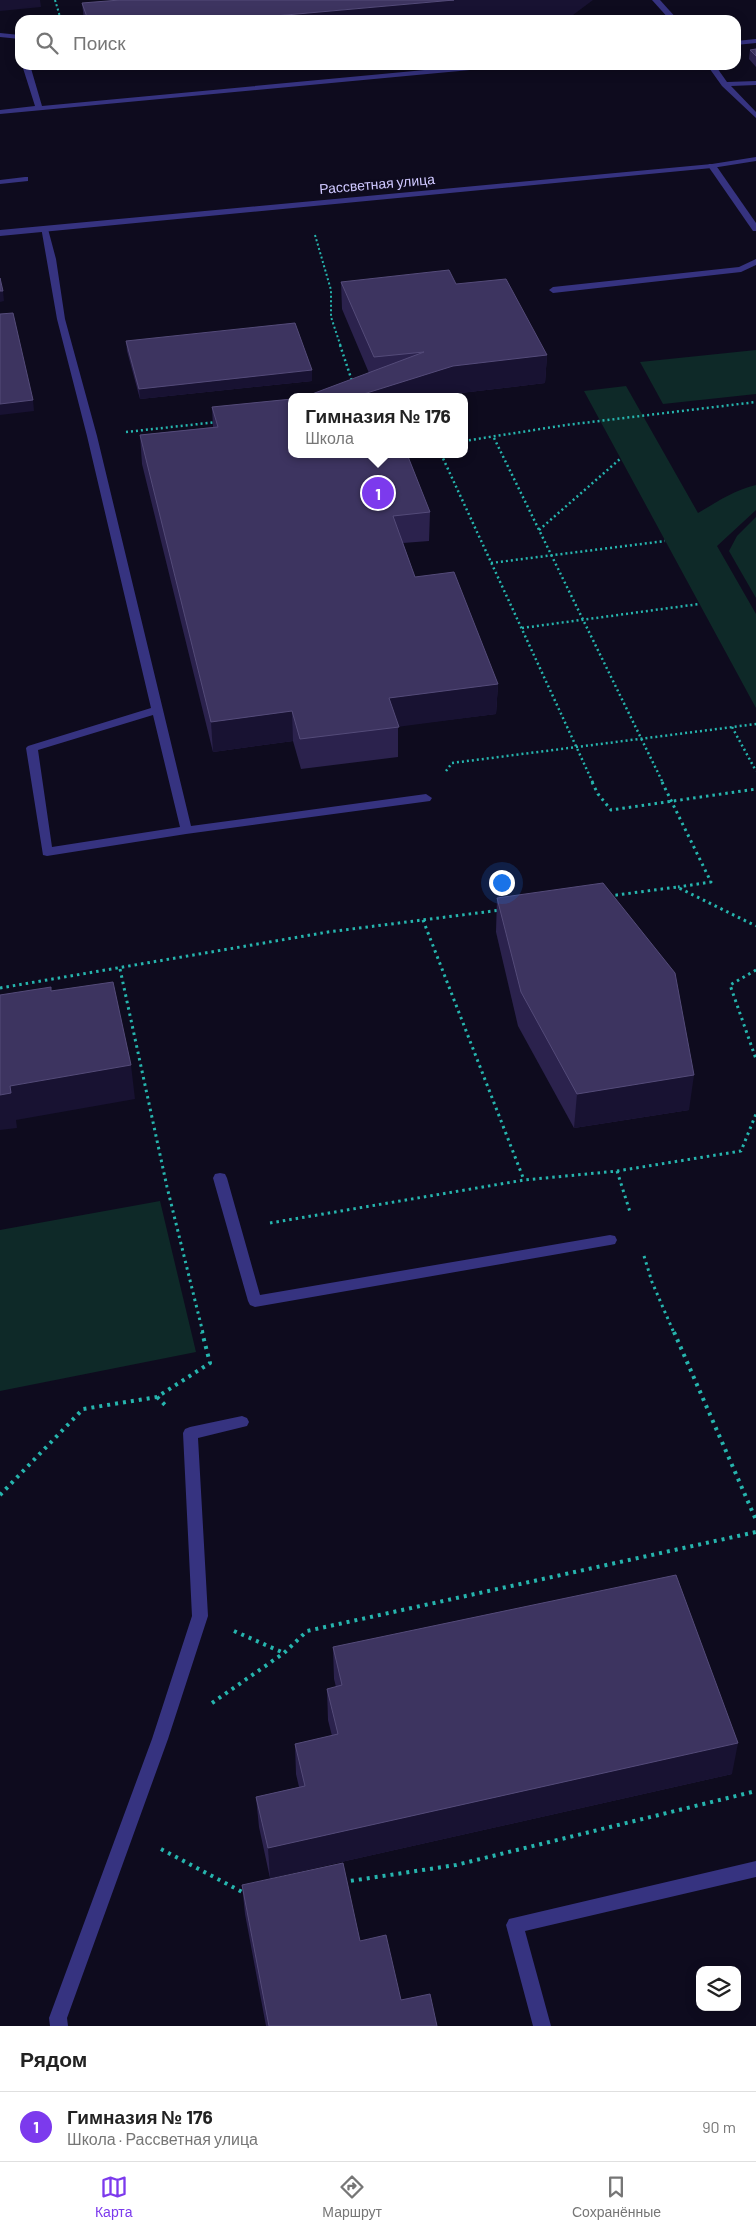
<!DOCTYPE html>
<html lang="ru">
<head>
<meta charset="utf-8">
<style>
  :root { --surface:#fff; --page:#f6f6f6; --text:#222; --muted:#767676; --line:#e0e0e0; --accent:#7c3aed }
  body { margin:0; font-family:Barlow,sans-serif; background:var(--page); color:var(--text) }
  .controls { position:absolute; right:15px; bottom:15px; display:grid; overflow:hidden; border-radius:10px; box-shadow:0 2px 12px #0003 }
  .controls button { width:45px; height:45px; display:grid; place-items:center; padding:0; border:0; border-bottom:1px solid var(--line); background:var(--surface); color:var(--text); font:25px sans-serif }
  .you { position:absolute; left:501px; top:882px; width:18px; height:18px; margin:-12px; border:4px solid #fff; border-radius:50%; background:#1a73e8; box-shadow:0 0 0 8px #1a73e833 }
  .badge { display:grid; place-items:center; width:32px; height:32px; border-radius:50%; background:var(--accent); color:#fff; font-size:16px; font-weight:700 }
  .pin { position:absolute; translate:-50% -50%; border:2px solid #fff; box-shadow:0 1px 5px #0006 }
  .popup { position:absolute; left:288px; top:393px; width:180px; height:65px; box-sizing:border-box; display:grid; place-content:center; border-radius:10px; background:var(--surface); filter:drop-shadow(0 1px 4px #0005); font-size:16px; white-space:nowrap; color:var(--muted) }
  .popup b { font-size:19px; color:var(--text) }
  .popup::after { content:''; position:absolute; left:50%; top:100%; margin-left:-10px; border:10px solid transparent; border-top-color:var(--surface) }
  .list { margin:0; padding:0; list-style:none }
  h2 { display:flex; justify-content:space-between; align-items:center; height:65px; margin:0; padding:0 20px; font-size:21px }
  h2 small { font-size:16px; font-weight:400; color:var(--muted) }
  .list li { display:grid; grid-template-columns:32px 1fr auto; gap:15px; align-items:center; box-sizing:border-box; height:70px; padding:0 20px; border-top:1px solid var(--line) }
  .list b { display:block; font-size:19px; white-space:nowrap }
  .list p { margin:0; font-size:16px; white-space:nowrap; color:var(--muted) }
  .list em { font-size:16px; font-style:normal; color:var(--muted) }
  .icon { flex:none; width:28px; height:28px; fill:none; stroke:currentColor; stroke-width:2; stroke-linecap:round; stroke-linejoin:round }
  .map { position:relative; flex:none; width:756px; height:2026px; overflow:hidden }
  .search { position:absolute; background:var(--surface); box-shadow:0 2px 12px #0003; left:15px; right:15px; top:15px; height:55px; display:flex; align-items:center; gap:12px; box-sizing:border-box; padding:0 18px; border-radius:15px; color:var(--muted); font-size:19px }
  .sheet { height:135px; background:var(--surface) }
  nav { display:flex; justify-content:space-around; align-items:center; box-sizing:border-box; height:70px; border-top:1px solid var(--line); background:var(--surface); font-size:14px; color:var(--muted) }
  nav a { display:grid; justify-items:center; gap:2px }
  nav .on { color:var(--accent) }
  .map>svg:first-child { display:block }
  .green { fill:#0e2928 }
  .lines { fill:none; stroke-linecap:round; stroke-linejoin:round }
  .path-far3 { stroke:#26b5ae; stroke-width:2; stroke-dasharray:2 2.5; stroke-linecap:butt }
  .path-far2 { stroke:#26b5ae; stroke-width:2.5; stroke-dasharray:2 3; stroke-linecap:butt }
  .path-far1 { stroke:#26b5ae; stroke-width:3; stroke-dasharray:2.5 4; stroke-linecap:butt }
  .path { stroke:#26b5ae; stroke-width:4; stroke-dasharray:3 5; stroke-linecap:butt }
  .service { fill:#363380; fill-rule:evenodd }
  .minor { fill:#363380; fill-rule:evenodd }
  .wall { fill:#2b224d }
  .shaded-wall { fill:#181232 }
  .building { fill:#3d3460; stroke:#544b79 }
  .labels { text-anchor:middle; stroke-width:4.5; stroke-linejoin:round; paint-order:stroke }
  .far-street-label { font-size:14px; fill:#cfc8ff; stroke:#0e0b1e }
</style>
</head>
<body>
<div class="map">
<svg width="756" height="2026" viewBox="0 0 756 2026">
  <rect width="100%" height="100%" fill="#0e0b1e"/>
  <!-- green -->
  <g class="green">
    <path d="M 756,350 L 756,394 L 663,404 L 640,362 Z"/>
    <path d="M 626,386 L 698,513 C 717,502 734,490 756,485 L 756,510 L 717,546 L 756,614 L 756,708 L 584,391 Z"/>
    <path d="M 756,517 L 756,598 L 729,551 L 737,536 Z"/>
    <path d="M 160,1201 L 196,1352 L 0,1391 L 0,1230 Z"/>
  </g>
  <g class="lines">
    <!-- path-far3 -->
    <g class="path-far3">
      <path d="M 55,0 L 61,20"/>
      <path d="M 315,235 L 331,290 L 331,317 L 341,347"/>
    </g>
    <!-- path-far2 -->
    <g class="path-far2">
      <path d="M 340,345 L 352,381"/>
      <path d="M 126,432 L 217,422"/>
      <path d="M 494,438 L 663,783"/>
      <path d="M 464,441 L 566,425 L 756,402"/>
      <path d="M 441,454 L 593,783"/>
      <path d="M 539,530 L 620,459"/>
      <path d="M 491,563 L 665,541"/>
      <path d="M 522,628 L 699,604"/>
      <path d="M 732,727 L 756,771"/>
      <path d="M 446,771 L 452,763 L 756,724"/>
    </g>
    <!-- path-far1 -->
    <g class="path-far1">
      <path d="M 592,782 L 598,794 L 611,810 L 756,789"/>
      <path d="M 662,782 L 711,882 L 678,887"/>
      <path d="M 609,896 L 677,887 L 756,926"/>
      <path d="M 423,920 L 524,1180"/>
      <path d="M 120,969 L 167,1187 L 203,1333"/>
      <path d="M 756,970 L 730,985 L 756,1059"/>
      <path d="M 0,988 L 328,932 L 501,910"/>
      <path d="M 617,1171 L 630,1212"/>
      <path d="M 270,1223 L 524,1180 L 617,1171 L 741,1151 L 756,1114"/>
      <path d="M 644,1256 L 652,1282 L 674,1333"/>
    </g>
    <!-- path -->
    <g class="path">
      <path d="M 674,1332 L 756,1520"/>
      <path d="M 157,1397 L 167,1407"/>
      <path d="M 0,1495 L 83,1409 L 157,1397 L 210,1363 L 202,1332"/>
      <path d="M 234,1631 L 284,1653"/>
      <path d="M 212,1703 L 284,1653 L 307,1631 L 756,1532"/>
      <path d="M 161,1849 L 246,1894"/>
      <path d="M 343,1882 L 456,1865 L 756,1791"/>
    </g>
    <!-- service -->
    <g class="service">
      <path d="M 652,0 L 660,0 L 678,20 L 670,20 Z"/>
      <path d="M 0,33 L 20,35 L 20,39 L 0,37 Z"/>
      <path d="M 756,39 L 756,43 L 736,45 L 736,41 Z"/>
      <path d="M 22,65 L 30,65 L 42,106 L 478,65 L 506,65 L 502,67 L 0,114 L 0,110 L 35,106 Z"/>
      <path d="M 707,65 L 715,65 L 727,82 L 756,81 L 756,85 L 731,86 L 756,112 L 756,118 L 722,86 Z"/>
      <path d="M 709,164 L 715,164 L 756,223 L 756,231 L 753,231 L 708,166 Z"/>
      <path d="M 25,177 L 28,177 L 28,181 L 0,184 L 0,180 Z"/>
      <path d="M 41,227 L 48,229 L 56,259 L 65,319 L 97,436 L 191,826 L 426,794 L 432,798 L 430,801 L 186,834 L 47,856 L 43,855 L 26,748 L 28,746 L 151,708 L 87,436 L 57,319 ZM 153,715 L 180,827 L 52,847 L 38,750 Z"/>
      <path d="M 756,259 L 756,265 L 741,272 L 553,293 L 549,290 L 553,287 L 739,267 Z"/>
      <path d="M 220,1173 L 225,1174 L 227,1178 L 260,1295 L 610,1235 L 615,1236 L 617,1240 L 615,1244 L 610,1245 L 255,1307 L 250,1305 L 248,1301 L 213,1178 L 215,1174 Z"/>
      <path d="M 242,1416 L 247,1418 L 249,1422 L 247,1426 L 198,1438 L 208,1616 L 168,1739 L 67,2018 L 68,2026 L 50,2026 L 49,2018 L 152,1739 L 192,1616 L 183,1433 L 185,1429 L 190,1427 Z"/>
      <path d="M 756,1861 L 756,1877 L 525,1931 L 551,2026 L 533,2026 L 506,1925 L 509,1919 Z"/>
    </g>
    <!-- minor -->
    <path class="minor" d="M 756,157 L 756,161 L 712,168 L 0,236 L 0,230 L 712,164 Z"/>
  </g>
  <!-- wall -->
  <g class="wall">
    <path d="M 82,3 L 569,18 L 542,20 L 84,20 Z"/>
    <path d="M 756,49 L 756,67 L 749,59 L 750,50 Z"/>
    <path d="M 341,282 L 456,284 L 547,355 L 545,383 L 452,394 L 442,397 L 304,397 L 369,373 L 342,309 Z"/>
    <path d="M 126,341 L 312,381 L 140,399 L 127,351 Z"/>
    <path d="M 212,407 L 430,512 L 429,541 L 403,543 L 415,577 L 498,684 L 496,714 L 398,726 L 398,757 L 301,769 L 293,741 L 213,752 L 142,464 L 140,435 L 213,427 Z"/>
    <path d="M 497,898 L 689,1110 L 574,1128 L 518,1026 L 496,932 Z"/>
    <path d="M 333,1647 L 732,1774 L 270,1878 L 259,1827 L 256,1797 L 299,1787 L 296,1774 L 295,1744 L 332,1736 L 328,1720 L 327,1689 L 336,1687 L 334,1679 Z"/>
    <path d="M 242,1885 L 360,1941 L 401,2000 L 437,2026 L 266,2026 L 245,1914 Z"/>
  </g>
  <!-- shaded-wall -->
  <g class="shaded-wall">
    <path d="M 0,0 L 40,0 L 41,7 L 0,11 Z"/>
    <path d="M 454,0 L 593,0 L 569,18 L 542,20 L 230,20 Z"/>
    <path d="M 0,291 L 3,291 L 4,301 L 0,302 Z"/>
    <path d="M 547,355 L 545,383 L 452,394 L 442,397 L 354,397 L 453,366 Z"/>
    <path d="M 312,370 L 312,381 L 140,399 L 139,389 Z"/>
    <path d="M 33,400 L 34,411 L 0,415 L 0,404 Z"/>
    <path d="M 498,684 L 496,714 L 389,728 L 389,698 Z"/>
    <path d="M 292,711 L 293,741 L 213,752 L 211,722 Z"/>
    <path d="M 131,1065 L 135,1099 L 16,1120 L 17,1128 L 0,1130 L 0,1095 L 10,1086 Z"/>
    <path d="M 694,1075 L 689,1110 L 574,1128 L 577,1094 Z"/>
    <path d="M 738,1743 L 732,1774 L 270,1878 L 268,1848 Z"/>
  </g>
  <!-- building -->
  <g class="building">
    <path d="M 120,0 L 454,0 L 230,20 L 88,20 L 82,3 Z"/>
    <path d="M 756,49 L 756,56 L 750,50 Z"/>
    <path d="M 449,270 L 456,284 L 506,279 L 547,355 L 453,366 L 354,397 L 304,397 L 424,352 L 374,357 L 341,282 Z"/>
    <path d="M 0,278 L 3,291 L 0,291 Z"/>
    <path d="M 13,313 L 33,400 L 0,404 L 0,314 Z"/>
    <path d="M 295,323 L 312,370 L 139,389 L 126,341 Z"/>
    <path d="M 292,399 L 292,454 L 407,454 L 430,512 L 393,516 L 415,577 L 454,572 L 498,684 L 389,698 L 399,727 L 300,739 L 292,711 L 211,722 L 140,435 L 218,427 L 212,407 Z"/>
    <path d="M 603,883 L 675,973 L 694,1075 L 577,1094 L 521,992 L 497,898 Z"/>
    <path d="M 113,982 L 131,1065 L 10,1086 L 11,1093 L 0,1095 L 0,995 L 51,987 L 51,991 Z"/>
    <path d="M 676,1575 L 738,1743 L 268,1848 L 256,1797 L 305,1786 L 295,1744 L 338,1734 L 327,1689 L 342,1685 L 333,1647 Z"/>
    <path d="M 343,1863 L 360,1941 L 386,1935 L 401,2000 L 430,1994 L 437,2026 L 269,2026 L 242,1885 Z"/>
  </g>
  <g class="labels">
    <!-- far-street labels -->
    <g class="far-street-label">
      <text transform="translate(377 184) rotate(-5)" y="5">Рассветная улица</text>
    </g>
  </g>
</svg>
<div class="controls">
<button><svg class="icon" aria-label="layers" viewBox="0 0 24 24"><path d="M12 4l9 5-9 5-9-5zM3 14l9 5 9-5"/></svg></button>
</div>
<div class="you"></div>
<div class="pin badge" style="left:378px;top:493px">1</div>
<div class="popup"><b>Гимназия № 176</b>Школа</div>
<div class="search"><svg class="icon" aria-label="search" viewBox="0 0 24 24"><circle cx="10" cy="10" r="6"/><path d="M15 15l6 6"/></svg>Поиск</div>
</div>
<section class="sheet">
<h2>Рядом<small></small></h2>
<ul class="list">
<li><span class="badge">1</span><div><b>Гимназия № 176</b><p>Школа · Рассветная улица</p></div><em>90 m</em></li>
</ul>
</section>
<nav>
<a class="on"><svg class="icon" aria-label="map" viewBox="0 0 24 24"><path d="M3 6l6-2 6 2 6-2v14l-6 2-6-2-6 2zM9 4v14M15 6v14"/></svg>Карта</a>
<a><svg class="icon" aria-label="directions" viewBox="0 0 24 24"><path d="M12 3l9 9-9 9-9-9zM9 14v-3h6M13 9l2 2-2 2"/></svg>Маршрут</a>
<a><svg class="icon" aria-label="saved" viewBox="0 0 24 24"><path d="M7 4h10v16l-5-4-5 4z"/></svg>Сохранённые</a>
</nav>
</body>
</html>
